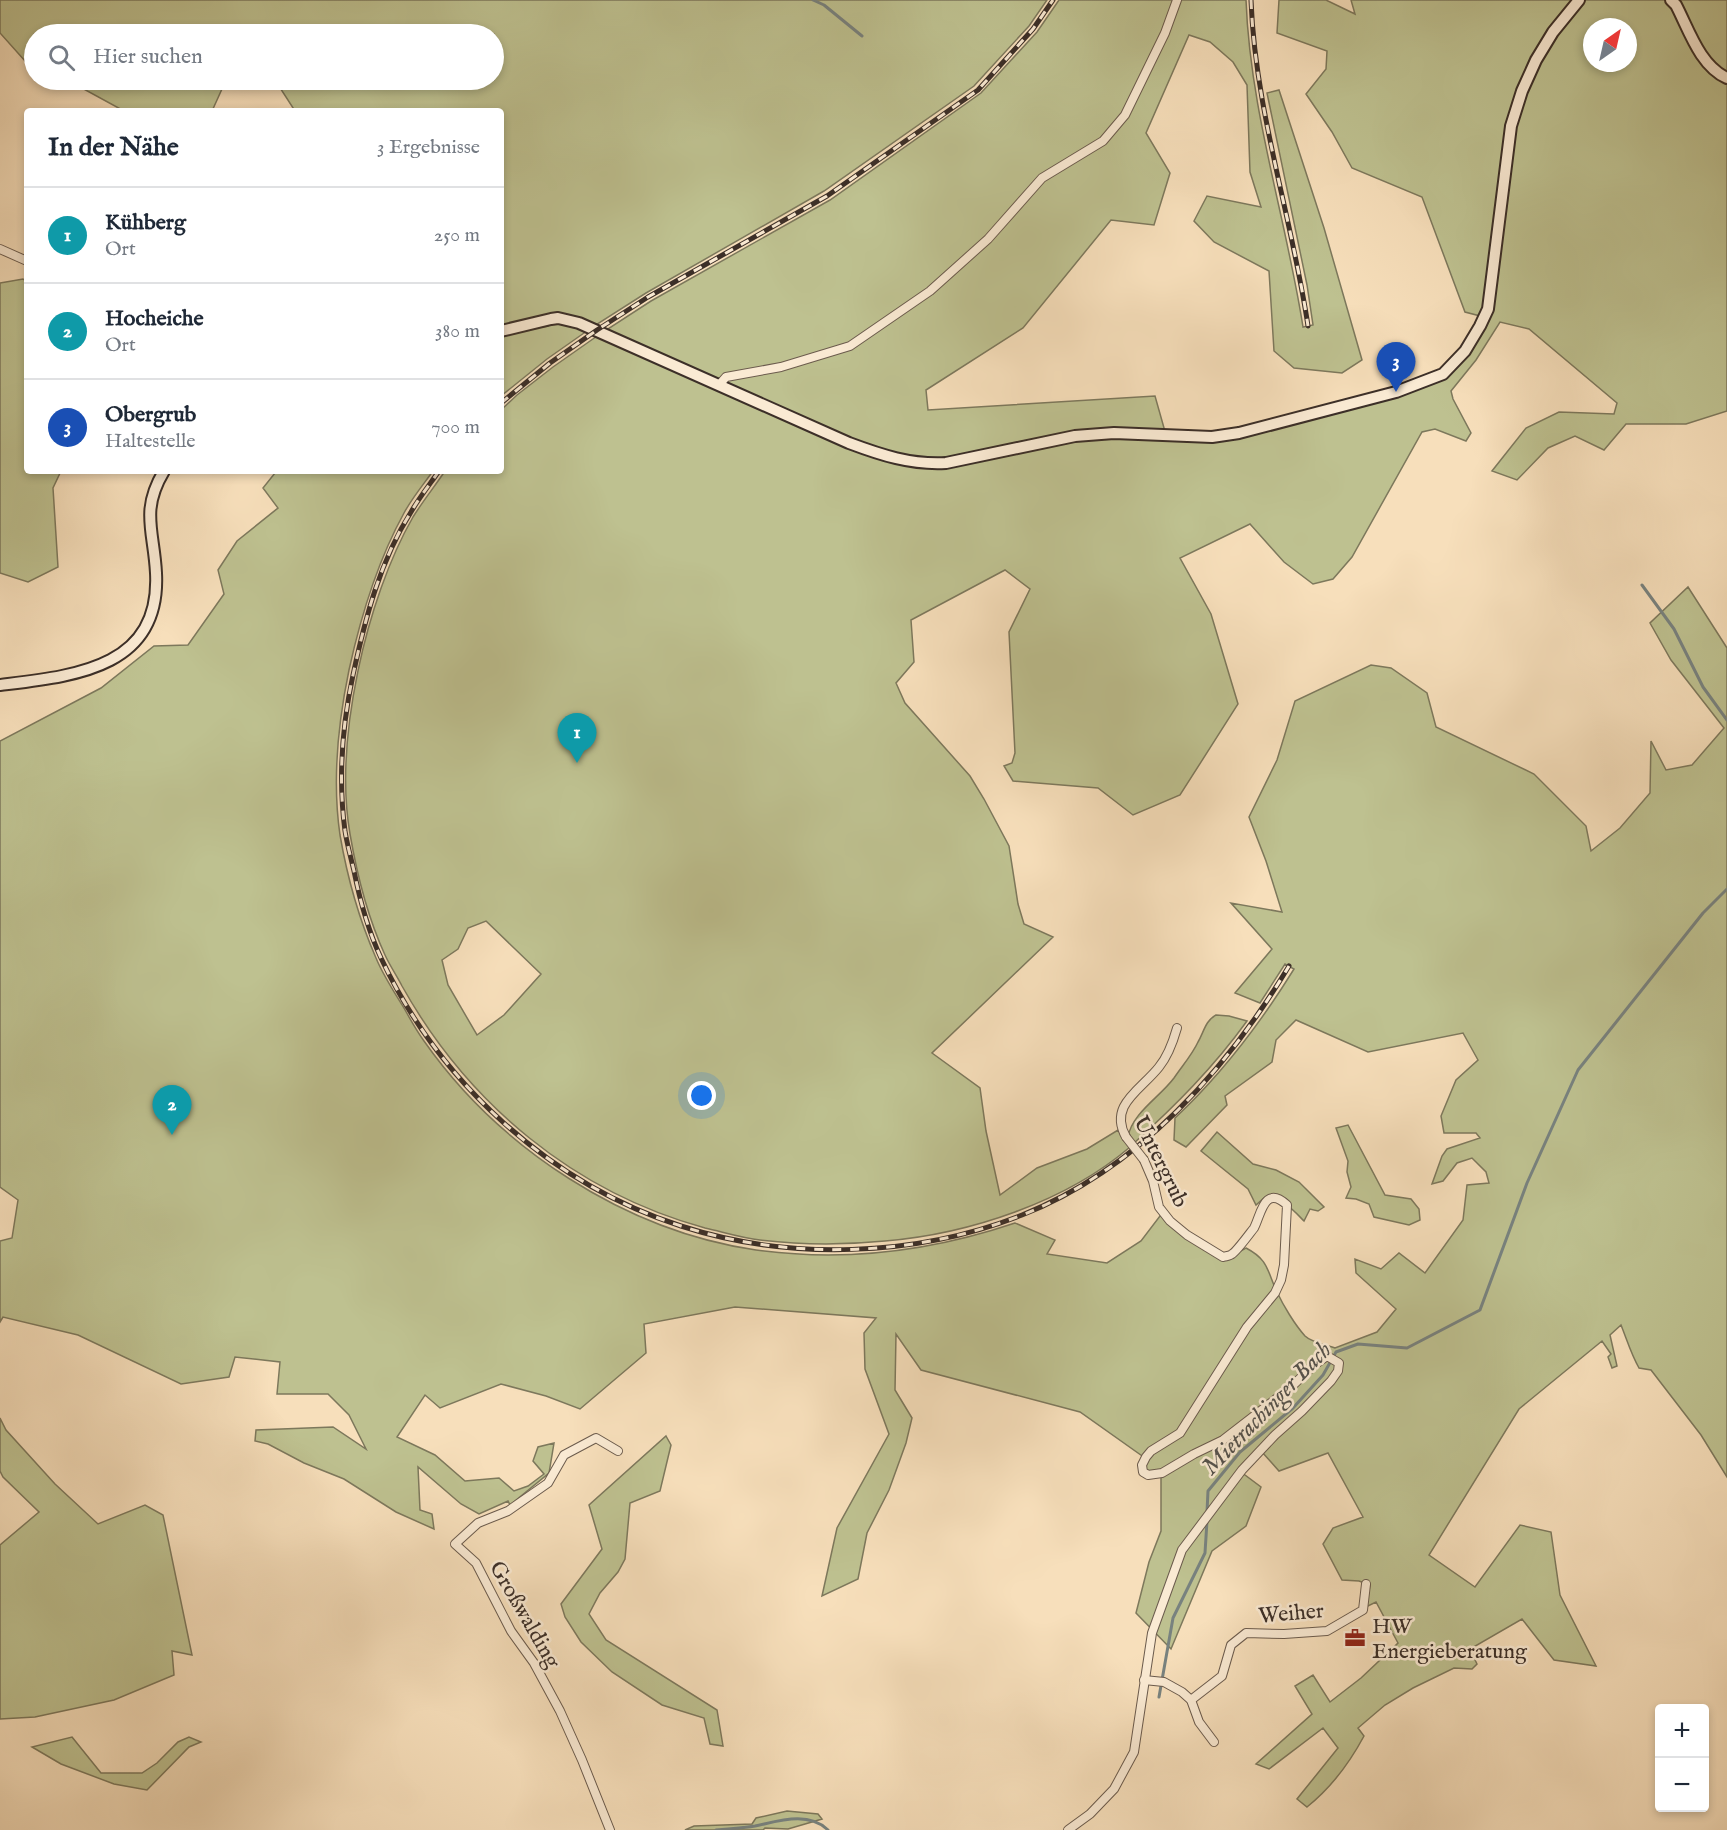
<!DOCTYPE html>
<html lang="de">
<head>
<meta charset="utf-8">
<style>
  :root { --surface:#fff; --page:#f2f2f3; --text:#1f2937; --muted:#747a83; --line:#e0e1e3; --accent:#8f2418 }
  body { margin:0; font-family:"IM FELL English",serif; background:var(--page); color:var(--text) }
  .controls { position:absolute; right:18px; bottom:18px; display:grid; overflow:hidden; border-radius:6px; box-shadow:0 3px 9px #0003 }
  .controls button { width:54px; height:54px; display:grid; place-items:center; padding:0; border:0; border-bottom:2px solid var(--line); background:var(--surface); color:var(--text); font:30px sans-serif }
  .compass { position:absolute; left:1583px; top:18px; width:54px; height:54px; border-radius:50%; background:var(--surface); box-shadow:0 3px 9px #0003; rotate:34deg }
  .you { position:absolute; left:702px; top:1096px; width:21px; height:21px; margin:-15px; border:4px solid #fff; border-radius:50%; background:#1a73e8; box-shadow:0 0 0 9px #1a73e833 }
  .badge { display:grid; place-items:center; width:39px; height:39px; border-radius:50%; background:var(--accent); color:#fff; font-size:20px; font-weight:700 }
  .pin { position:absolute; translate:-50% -50px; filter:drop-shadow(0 2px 3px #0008) }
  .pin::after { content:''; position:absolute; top:32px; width:21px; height:18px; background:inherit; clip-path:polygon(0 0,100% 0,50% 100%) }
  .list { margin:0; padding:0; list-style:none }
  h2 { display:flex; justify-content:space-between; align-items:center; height:78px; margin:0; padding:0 24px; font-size:26px }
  h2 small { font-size:20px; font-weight:400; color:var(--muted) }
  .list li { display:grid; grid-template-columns:39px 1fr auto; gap:18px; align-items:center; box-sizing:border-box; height:96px; padding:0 24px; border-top:2px solid var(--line) }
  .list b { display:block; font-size:22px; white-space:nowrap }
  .list p { margin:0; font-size:20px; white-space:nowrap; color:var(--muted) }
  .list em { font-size:20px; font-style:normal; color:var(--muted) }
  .icon { flex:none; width:33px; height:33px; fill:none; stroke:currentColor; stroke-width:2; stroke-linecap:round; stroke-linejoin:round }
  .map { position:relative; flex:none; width:1727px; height:1830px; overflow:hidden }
  .search { position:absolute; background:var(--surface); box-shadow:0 3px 9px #0003; left:24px; top:24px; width:480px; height:66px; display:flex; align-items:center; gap:15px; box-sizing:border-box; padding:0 21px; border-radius:33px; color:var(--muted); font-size:22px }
  .panel { position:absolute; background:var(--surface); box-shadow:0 3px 9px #0003; left:24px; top:108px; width:480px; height:366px; border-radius:6px }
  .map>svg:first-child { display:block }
  .green { fill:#bec190; stroke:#7d785c; stroke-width:1.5; fill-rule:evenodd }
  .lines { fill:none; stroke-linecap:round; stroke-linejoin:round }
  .stream { stroke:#78827f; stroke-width:3 }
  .street-casing { stroke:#6b5b4d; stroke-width:10 }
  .secondary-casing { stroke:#3c2f28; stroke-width:14 }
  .street { stroke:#faead3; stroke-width:8 }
  .secondary { stroke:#faead3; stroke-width:10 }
  .rail-casing { stroke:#3c2f28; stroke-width:5 }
  .rail { stroke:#faead3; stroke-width:3; stroke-dasharray:9; stroke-linecap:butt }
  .street-bridge-casing { stroke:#6b5b4d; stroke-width:10; stroke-linecap:butt }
  .street-bridge { stroke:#faead3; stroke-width:8 }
  .labels { text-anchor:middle; stroke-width:5; stroke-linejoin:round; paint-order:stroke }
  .street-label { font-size:22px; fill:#3c2f28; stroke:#faead3 }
  .poi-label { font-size:22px; fill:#3c2f28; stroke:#faead3; text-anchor:start }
  .water-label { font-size:24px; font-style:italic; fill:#55524c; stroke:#faead3 }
</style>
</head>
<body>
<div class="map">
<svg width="1727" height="1830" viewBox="0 0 1727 1830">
  <rect width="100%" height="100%" fill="#f7dfbb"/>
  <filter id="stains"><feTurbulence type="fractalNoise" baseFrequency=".00333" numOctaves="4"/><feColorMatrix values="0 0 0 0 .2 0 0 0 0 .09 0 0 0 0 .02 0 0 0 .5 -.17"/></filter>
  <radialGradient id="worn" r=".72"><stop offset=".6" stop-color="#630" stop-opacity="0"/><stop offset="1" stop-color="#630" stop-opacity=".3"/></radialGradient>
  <!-- green -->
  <g class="green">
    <path d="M 0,0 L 1047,0 L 1029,26 L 974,86 L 824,191 L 646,293 L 594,326 L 547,359 L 501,396 L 501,333 L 548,326 L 547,321 L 501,328 L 501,111 L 295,111 L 275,80 L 494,80 L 494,34 L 34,34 L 34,71 L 0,33 Z"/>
    <path d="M 1059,0 L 1246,0 C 1250,111 1286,218 1303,327 L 1313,325 L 1307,285 L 1267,93 L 1279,90 L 1324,228 L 1362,360 L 1342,373 L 1294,368 L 1274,351 L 1269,271 L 1214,242 L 1194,221 L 1207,196 L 1261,207 L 1250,172 L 1247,85 L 1233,62 L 1210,42 L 1189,35 L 1146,133 L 1170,173 L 1154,225 L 1111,220 L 1023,328 L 926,390 L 928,410 L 1155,396 L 1166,435 L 1212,437 L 1443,374 L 1484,317 L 1465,312 L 1422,197 L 1352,168 L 1332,132 L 1306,94 L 1326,69 L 1327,51 L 1277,33 L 1279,0 L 1326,0 L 1355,14 L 1351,0 L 1727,0 L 1727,411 L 1686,424 L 1626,424 L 1604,450 L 1575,436 L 1548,448 L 1517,480 L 1492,471 L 1526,428 L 1559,412 L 1614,414 L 1617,403 L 1529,329 L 1500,322 L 1476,360 L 1451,391 L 1453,399 L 1471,433 L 1466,441 L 1435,429 L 1422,432 L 1352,557 L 1333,579 L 1313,584 L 1284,562 L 1250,524 L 1180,558 L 1211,614 L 1238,704 L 1180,795 L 1133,815 L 1098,788 L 1013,781 L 1004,766 L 1012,763 L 1015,753 L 1009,632 L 1030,589 L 1005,570 L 911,620 L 914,662 L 896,683 L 905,703 L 970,776 L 984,799 L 1009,846 L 1018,904 L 1024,924 L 1053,937 L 932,1053 L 980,1088 L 986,1131 L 1000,1195 L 1037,1168 L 1087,1149 L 1118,1130 L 1130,1147 C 1066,1202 969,1234 885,1241 C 844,1245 801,1245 760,1240 C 742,1238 723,1232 705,1228 C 574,1192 468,1104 402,986 C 397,976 390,966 385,955 C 368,918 357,875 350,834 C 334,741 366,599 413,517 C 423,501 435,486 445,471 L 501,471 L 501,410 L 517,395 L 553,367 L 600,334 L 651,301 L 830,200 L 981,93 L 1037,32 ZM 1592,27 L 1628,27 L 1628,63 L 1592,63 ZM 486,921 L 541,974 L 504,1015 L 477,1035 L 448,985 L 442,960 L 458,949 L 468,928 Z"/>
    <path d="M 42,80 L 232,80 L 222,89 L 212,111 L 124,111 L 82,88 L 50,88 Z"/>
    <path d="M 23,279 L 27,282 L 27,471 L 61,471 L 53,488 L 58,567 L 28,582 L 0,573 L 0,283 Z"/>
    <path d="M 273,471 L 433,471 C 423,485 412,498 404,513 C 377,562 361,615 349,670 C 338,723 332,780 340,835 C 347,876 359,919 376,958 C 383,975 394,992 404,1008 C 410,1019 416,1030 424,1041 C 499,1148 625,1231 756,1250 C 843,1262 932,1251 1015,1223 L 1055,1240 L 1047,1254 L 1107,1263 L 1141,1241 L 1163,1212 L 1212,1252 L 1235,1254 L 1246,1248 C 1269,1260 1267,1271 1277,1292 C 1283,1305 1295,1325 1305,1336 C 1311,1342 1326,1345 1335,1348 L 1377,1332 L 1396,1309 L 1356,1273 L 1355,1259 L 1381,1269 L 1399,1253 L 1425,1273 L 1463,1220 L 1467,1185 L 1489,1183 L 1486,1172 L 1472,1158 L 1457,1163 L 1443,1181 L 1432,1184 L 1442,1156 L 1447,1149 L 1480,1138 L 1476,1133 L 1444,1133 L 1441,1116 L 1456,1080 L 1478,1060 L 1463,1033 L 1368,1052 L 1296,1020 L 1276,1040 L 1272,1062 L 1225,1096 L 1227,1105 L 1186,1147 L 1174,1140 L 1175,1118 C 1222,1074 1260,1024 1294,969 L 1285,964 L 1260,1003 L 1235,993 L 1272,949 L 1231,903 L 1282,912 L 1266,861 L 1249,817 L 1277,760 L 1295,701 L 1371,665 L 1391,668 L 1427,693 L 1436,727 L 1534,774 L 1586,826 L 1591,851 L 1620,828 L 1650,793 L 1651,741 L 1666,770 L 1692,765 L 1724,728 L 1671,660 L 1650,623 L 1688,587 L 1727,648 L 1727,1477 L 1701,1435 L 1651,1370 L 1639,1368 C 1631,1354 1627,1340 1621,1325 L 1610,1335 L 1617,1366 L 1612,1368 L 1608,1357 L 1611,1354 L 1602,1341 L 1519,1409 L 1429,1555 L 1475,1587 L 1520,1525 L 1551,1532 L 1560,1595 L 1596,1666 L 1554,1660 L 1522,1619 L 1470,1649 L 1477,1664 L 1472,1669 L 1454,1668 L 1413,1688 L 1385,1705 L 1358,1728 L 1364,1736 C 1349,1764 1332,1787 1307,1807 L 1297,1799 L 1338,1748 L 1323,1728 L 1269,1769 L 1256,1764 L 1312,1714 L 1295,1686 L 1313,1675 L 1330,1702 L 1361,1678 L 1398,1643 L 1376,1602 L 1366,1607 L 1370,1585 L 1359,1581 L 1342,1580 L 1323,1544 L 1333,1528 L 1363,1517 L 1328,1453 L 1279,1471 L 1262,1452 L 1241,1472 L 1261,1487 L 1246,1526 L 1212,1551 L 1171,1649 L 1136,1613 L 1149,1562 L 1161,1531 L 1161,1474 L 1142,1471 L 1145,1458 L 1080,1412 L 921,1370 L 896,1334 L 895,1390 L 912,1418 L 906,1443 L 889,1490 L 867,1533 L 858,1579 L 822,1596 L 837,1528 L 889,1434 L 865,1369 L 864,1333 L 876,1318 L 735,1307 L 644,1324 L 646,1353 L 580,1409 L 546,1396 L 501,1384 L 440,1408 L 425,1395 L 397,1437 L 435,1455 L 465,1481 L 499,1478 L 514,1491 L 528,1486 L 544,1474 L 533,1461 L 538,1447 L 554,1443 L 549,1473 L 510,1505 L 508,1501 L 479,1514 L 461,1504 L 418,1467 L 420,1510 L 432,1514 L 434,1529 L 396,1512 L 344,1479 L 304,1463 L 268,1444 L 255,1441 L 256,1430 L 333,1427 L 366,1449 L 349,1415 L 328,1394 L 277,1394 L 280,1362 L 235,1357 L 229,1377 L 181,1384 L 78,1335 L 3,1317 L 0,1322 L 0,1241 L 12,1238 L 18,1200 L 0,1187 L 0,741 L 101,688 L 154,646 L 188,645 L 224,594 L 218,570 L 237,541 L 278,508 L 263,488 L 275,473 Z"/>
    <path d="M 1216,1015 L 1229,1016 L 1247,1021 C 1213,1068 1176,1105 1133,1144 L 1128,1137 C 1132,1113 1160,1097 1174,1078 C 1182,1066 1192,1055 1198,1042 C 1204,1032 1205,1021 1216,1015 Z"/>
    <path d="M 1348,1125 L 1385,1195 L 1411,1199 L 1419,1209 L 1420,1220 L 1409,1225 L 1374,1217 L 1369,1204 L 1356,1199 L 1346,1198 L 1351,1187 L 1347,1172 L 1348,1161 L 1336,1128 Z"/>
    <path d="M 1217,1132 L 1253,1164 L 1276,1170 L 1299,1182 L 1324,1207 L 1318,1211 L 1310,1209 L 1304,1221 C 1293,1210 1281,1196 1264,1198 L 1256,1205 L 1248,1189 L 1201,1151 Z"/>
    <path d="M 0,1418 L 6,1430 L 55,1484 L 98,1524 L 145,1505 L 163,1515 L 192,1655 L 172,1651 L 174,1675 L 114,1700 L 35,1717 L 0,1719 L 0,1545 L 39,1512 L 3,1477 L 0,1471 Z"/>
    <path d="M 666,1436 L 671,1445 L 660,1491 L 630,1503 L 625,1559 L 618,1572 L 600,1593 L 589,1614 L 606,1640 L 717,1710 L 723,1746 L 710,1744 L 704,1718 L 662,1705 L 612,1672 L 581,1642 L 565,1617 L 561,1604 L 602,1549 L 589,1505 Z"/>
    <path d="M 72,1737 L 101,1773 L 142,1773 L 157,1763 L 178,1742 L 189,1737 L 201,1742 L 189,1747 L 147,1790 L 114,1784 L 61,1764 L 32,1747 Z"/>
    <path d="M 787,1811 L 818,1814 L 822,1819 L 788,1829 L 765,1828 L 763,1830 L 685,1830 L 694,1826 L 752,1824 L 756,1818 Z"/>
  </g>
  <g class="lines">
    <!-- stream -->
    <g class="stream">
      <path d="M 813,0 L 824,5 L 862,36"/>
      <path d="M 1642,585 L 1674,629 L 1703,687 L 1727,720"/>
      <path d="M 1207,1512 L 1208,1491 L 1240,1452 L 1293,1408 L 1323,1375 L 1336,1352 L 1358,1344 L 1407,1348 L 1480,1310 L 1527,1183 L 1578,1070 L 1703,913 L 1727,889"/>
      <path d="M 1159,1697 L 1173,1618 L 1205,1553 L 1207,1521"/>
      <path d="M 716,1830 C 729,1829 742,1828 755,1826 C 779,1821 808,1811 828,1830"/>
    </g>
    <!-- street casing -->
    <g class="street-casing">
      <g id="street">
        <path d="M 0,249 L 27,261"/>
        <path d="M 719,385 L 726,377 L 781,367 L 850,346 L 930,291 L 988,239 L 1042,178 L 1103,141 L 1125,115 L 1165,33 L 1177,0"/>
        <path d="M 1126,1137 C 1108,1105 1141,1090 1159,1067 C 1168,1056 1173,1042 1177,1028"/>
        <path d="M 1144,1680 L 1164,1682 L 1182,1692 L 1191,1700 L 1199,1722 L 1214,1742"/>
        <path d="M 1191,1700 L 1222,1676 L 1231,1645 L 1246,1633 L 1284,1634 L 1327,1631 L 1363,1610 L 1366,1584"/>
        <path d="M 610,1830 L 582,1760 L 560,1711 L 534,1663 L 511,1631 L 476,1563 L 455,1544 L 478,1523 L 508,1511 L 548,1483 L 564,1455 L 596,1438 L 618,1451"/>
        <path d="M 1068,1830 L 1090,1814 L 1114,1789 L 1134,1752 L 1152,1633 L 1182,1550 L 1242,1470 L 1275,1435 L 1302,1411 L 1331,1381 L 1338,1371 L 1339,1363 L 1327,1356 L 1313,1366 L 1290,1388 L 1223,1440 L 1194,1454 L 1162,1473 L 1148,1475 L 1143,1472 L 1142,1465 L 1146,1457 L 1151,1451 L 1180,1433 L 1247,1327 L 1275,1293 L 1281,1280 L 1284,1265 L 1287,1205 C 1264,1184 1261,1215 1254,1228 C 1250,1233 1237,1251 1232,1254 C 1230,1256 1226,1256 1223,1257 L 1187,1235 L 1170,1221 L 1159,1207 L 1153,1181 L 1144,1160"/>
      </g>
    </g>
    <!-- secondary casing -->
    <g class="secondary-casing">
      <g id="secondary">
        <path d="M 1671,0 L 1676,5 C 1689,30 1700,66 1727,78"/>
        <path d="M 501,331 L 551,319 L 558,318 L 579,323 L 849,443 C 881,455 911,465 946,463 L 1075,436 L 1114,433 L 1212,437 L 1239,433 L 1396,392 L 1443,374 L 1465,351 L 1480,326 L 1488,309 L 1511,126 L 1522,91 L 1536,60 L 1553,32 L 1579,0"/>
        <path d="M 0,685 C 73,676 161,669 156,573 C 154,531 140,511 164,471"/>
      </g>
    </g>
    <!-- street -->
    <use href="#street" class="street"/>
    <!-- secondary -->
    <use href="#secondary" class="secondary"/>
    <!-- rail casing -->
    <g class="rail-casing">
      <g id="rail">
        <path d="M 1251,0 C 1255,110 1292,218 1308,326"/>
        <path d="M 501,403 L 550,363 L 597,330 L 648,297 L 827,196 L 978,90 L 1033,29 L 1053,0"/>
        <path d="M 439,471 C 430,484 419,498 411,512 C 380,561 365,619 353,675 C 342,726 338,778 345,831 C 347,844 351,858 354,871 C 360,901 368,930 381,958 C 439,1082 550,1184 681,1226 C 789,1261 916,1257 1022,1215 C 1138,1169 1226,1071 1289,966"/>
      </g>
    </g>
    <!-- rail -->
    <use href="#rail" class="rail"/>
    <!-- street-bridge casing -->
    <g class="street-bridge-casing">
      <path id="street-bridge" d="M 1126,1137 L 1144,1160"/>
    </g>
    <!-- street-bridge -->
    <use href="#street-bridge" class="street-bridge"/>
  </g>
  <!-- icons -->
  <defs>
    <g id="office-bare" transform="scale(1.62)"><path d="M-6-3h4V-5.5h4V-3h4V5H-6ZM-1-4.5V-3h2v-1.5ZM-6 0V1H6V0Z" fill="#8f2418" stroke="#faead3" stroke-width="2.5" paint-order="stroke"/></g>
  </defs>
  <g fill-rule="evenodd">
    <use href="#office-bare" x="1355" y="1638"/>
  </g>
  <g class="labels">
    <!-- street labels -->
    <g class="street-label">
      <text transform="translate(1162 1161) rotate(64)" y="8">Untergrub</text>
      <text transform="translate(1291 1612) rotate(-5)" y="8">Weiher</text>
      <text transform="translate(526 1614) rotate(60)" y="8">Großwalding</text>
    </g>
    <!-- poi labels -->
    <g class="poi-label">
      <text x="1372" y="1633">HW<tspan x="1372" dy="25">Energieberatung</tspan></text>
    </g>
    <!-- water labels -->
    <g class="water-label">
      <text transform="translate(1266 1408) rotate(-46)" y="8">Mietrachinger Bach</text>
    </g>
  </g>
  <rect width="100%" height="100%" filter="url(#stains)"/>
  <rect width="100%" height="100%" fill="url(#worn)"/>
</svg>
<div class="controls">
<button>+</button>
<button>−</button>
</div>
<svg class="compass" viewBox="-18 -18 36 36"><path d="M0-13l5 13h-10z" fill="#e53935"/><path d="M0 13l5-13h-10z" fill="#747a83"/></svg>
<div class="you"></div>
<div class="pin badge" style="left:577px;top:763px;background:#0f9aa8">1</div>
<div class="pin badge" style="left:172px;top:1135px;background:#0f9aa8">2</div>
<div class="pin badge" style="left:1396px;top:392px;background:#1a4fb4">3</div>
<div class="search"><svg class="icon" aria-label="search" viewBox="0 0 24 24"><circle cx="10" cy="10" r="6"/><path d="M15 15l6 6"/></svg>Hier suchen</div>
<section class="panel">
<h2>In der Nähe<small>3 Ergebnisse</small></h2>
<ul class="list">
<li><span class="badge" style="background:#0f9aa8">1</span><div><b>Kühberg</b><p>Ort</p></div><em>250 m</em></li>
<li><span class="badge" style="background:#0f9aa8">2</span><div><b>Hocheiche</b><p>Ort</p></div><em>380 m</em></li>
<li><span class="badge" style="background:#1a4fb4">3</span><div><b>Obergrub</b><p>Haltestelle</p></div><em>700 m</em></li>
</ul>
</section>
</div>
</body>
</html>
